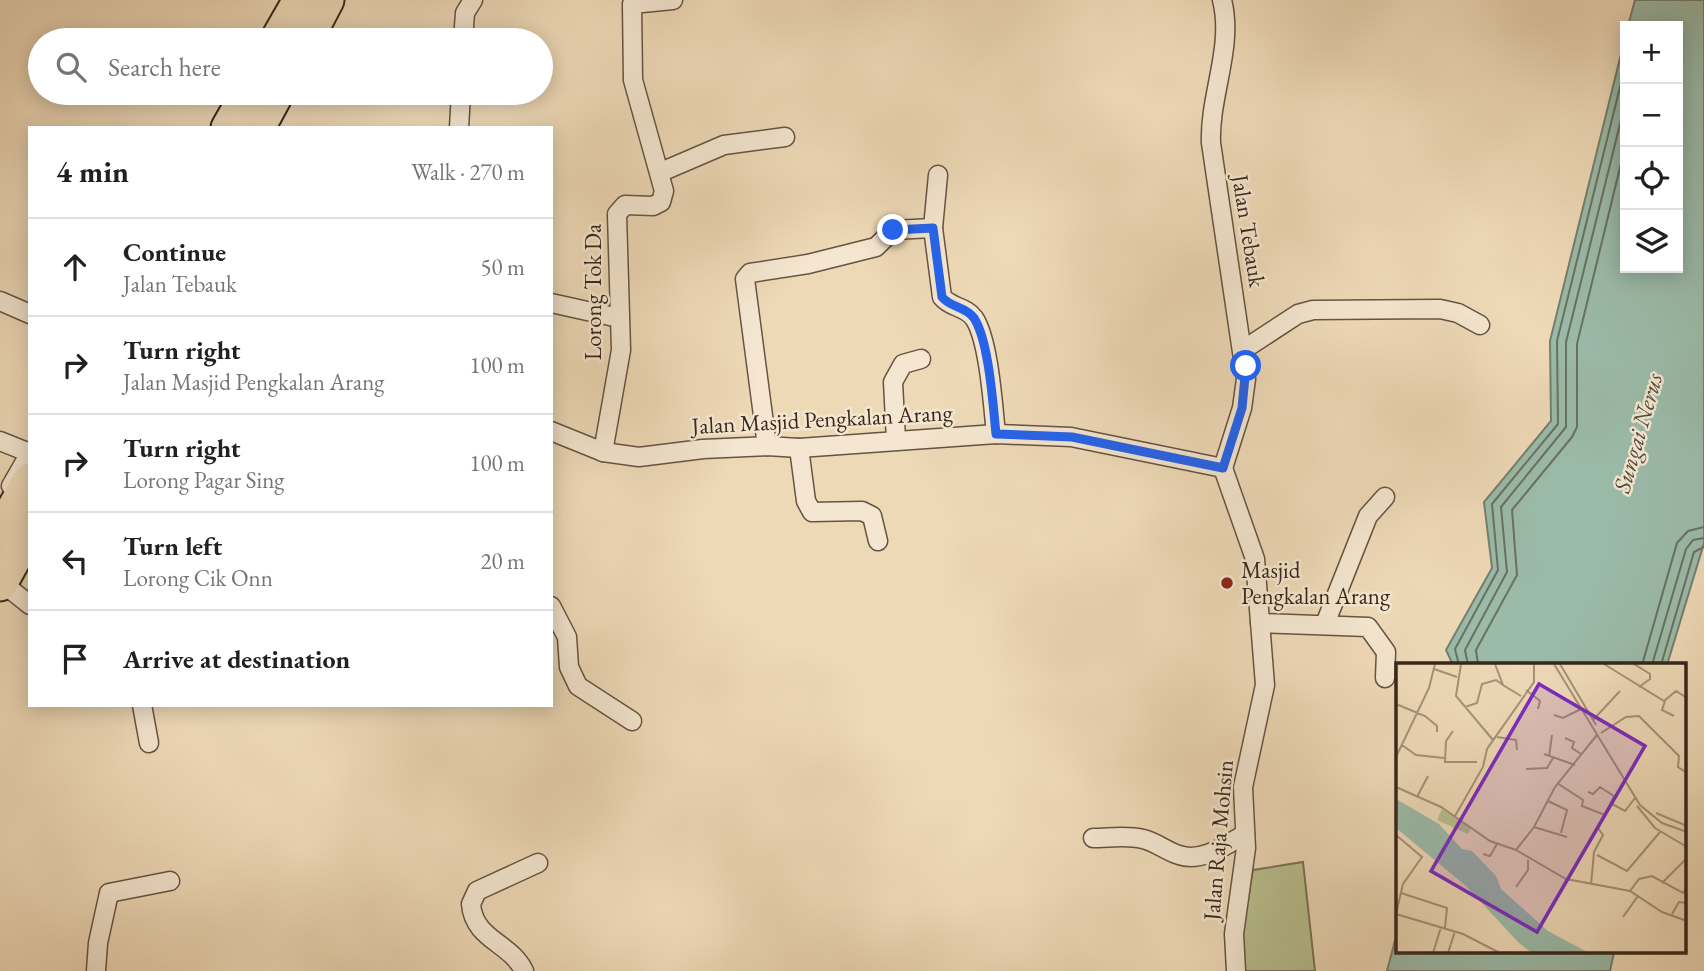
<!DOCTYPE html>
<html lang="en">
<head>
<meta charset="utf-8">
<style>
  :root { --surface:#fff; --page:#f2f2f2; --text:#202124; --muted:#757577; --line:#e0e0e0 }
  body { margin:0; font-family:"EB Garamond",serif; background:var(--page); color:var(--text) }
  .controls { position:absolute; right:21px; top:21px; display:grid; overflow:hidden; border-radius:0px; box-shadow:0 4px 18px #0003 }
  .controls button { width:63px; height:63px; display:grid; place-items:center; padding:0; border:0; border-bottom:2px solid var(--line); background:var(--surface); color:var(--text); font:35px sans-serif }
  .stop { position:absolute; width:21px; height:21px; margin:-16px; border:5px solid #2563eb; border-radius:50%; background:#fff }
  .stop.end { background:#2563eb; border-color:#fff; box-shadow:0 2px 7px #0008 }
  .list { margin:0; padding:0; list-style:none }
  h2 { display:flex; justify-content:space-between; align-items:center; height:91px; margin:0; padding:0 28px; font-size:30px }
  h2 small { font-size:23px; font-weight:400; color:var(--muted) }
  .list li { display:grid; grid-template-columns:46px 1fr auto; gap:21px; align-items:center; box-sizing:border-box; height:98px; padding:0 28px; border-top:2px solid var(--line) }
  .list b { display:block; font-size:26px; white-space:nowrap }
  .list p { margin:0; font-size:23px; white-space:nowrap; color:var(--muted) }
  .list em { font-size:23px; font-style:normal; color:var(--muted) }
  .icon { flex:none; width:38px; height:38px; fill:none; stroke:currentColor; stroke-width:2; stroke-linecap:round; stroke-linejoin:round }
  .map { position:relative; flex:none; width:1704px; height:971px; overflow:hidden }
  .search { position:absolute; background:var(--surface); box-shadow:0 4px 18px #0003; left:28px; top:28px; width:525px; height:77px; display:flex; align-items:center; gap:18px; box-sizing:border-box; padding:0 24px; border-radius:38px; color:var(--muted); font-size:26px }
  .panel { position:absolute; background:var(--surface); box-shadow:0 4px 18px #0003; left:28px; top:126px; width:525px; height:581px; border-radius:0px }
  .map>svg:first-child { display:block }
  .green { fill:#b8bf8f; stroke:#787354; stroke-width:2 }
  .water { fill:#9bbba9; stroke:#738070; stroke-width:2 }
  .lines { fill:none; stroke-linecap:round; stroke-linejoin:round }
  .shore { stroke:#697162; stroke-width:2 }
  .street-casing { stroke:#655441; stroke-width:21 }
  .highway-casing { stroke:#37271a; stroke-width:37 }
  .street { stroke:#f4e6d0; stroke-width:18 }
  .highway { stroke:#eed9b7; stroke-width:33 }
  .route { stroke:#2563eb; stroke-width:9 }
  .poi-dot { fill:#8f2418; stroke:#f4e6d0; stroke-width:2.5 }
  .labels { text-anchor:middle; stroke-width:5; stroke-linejoin:round; paint-order:stroke }
  .street-label { font-size:23px; fill:#37271a; stroke:#f4e6d0 }
  .poi-label { font-size:23px; fill:#37271a; stroke:#f4e6d0; text-anchor:start }
  .water-label { font-size:24px; font-style:italic; fill:#504c3e; stroke:#f4e6d0 }
  .inset-road { fill:none; stroke:#a59278; stroke-width:2 }
  .view { fill:#7b2cbf; fill-opacity:0.15; stroke:#7b2cbf; stroke-width:3.5 }
  .inset-edge { fill:none; stroke:#37271a; stroke-width:3.5 }
</style>
</head>
<body>
<div class="map">
<svg width="1704" height="971" viewBox="0 0 1704 971">
  <rect width="100%" height="100%" fill="#eed9b7"/>
  <filter id="stains"><feTurbulence type="fractalNoise" baseFrequency=".00286" numOctaves="4"/><feColorMatrix values="0 0 0 0 .2 0 0 0 0 .09 0 0 0 0 .02 0 0 0 .5 -.17"/></filter>
  <radialGradient id="worn" r=".72"><stop offset=".6" stop-color="#630" stop-opacity="0"/><stop offset="1" stop-color="#630" stop-opacity=".3"/></radialGradient>
  <!-- green -->
  <path class="green" d="M 1303,862 L 1315,971 L 1242,971 L 1238,940 L 1253,870 Z"/>
  <!-- water -->
  <g class="water">
    <path d="M 1635,0 L 1704,0 L 1704,543 L 1667,665 L 1453,665 L 1446,650 L 1492,568 L 1484,502 L 1551,421 L 1550,341 L 1625,38 L 1625,268 L 1678,268 L 1678,26 L 1628,26 Z"/>
    <path d="M 1398,929 L 1398,952 L 1614,952 L 1610,971 L 1387,971 Z"/>
  </g>
  <g class="lines">
    <!-- shore -->
    <g class="shore">
      <path d="M 1459,665 L 1455,649 L 1498,570 L 1492,504 L 1558,424 L 1557,341 L 1625,67"/>
      <path d="M 1468,665 L 1465,650 L 1507,572 L 1501,507 L 1566,427 L 1566,342 L 1625,104"/>
      <path d="M 1478,665 L 1476,650 L 1517,575 L 1512,510 L 1572,437 L 1577,427 L 1577,344 L 1625,147"/>
      <path d="M 1642,665 L 1677,543 L 1688,531 L 1704,527"/>
      <path d="M 1652,665 L 1686,549 L 1693,540 L 1704,538"/>
      <path d="M 1661,665 L 1694,552 L 1704,547"/>
    </g>
    <!-- street casing -->
    <g class="street-casing">
      <g id="street">
        <path d="M 1222,0 C 1234,47 1209,96 1211,143 L 1246,379 L 1242,408 L 1223,468"/>
        <path d="M 463,40 L 465,13 L 473,0"/>
        <path d="M 459,128 L 461,93"/>
        <path d="M 661,172 L 724,145 L 785,137"/>
        <path d="M 938,175 L 933,228 L 942,297 C 951,308 965,306 974,318 C 989,340 993,406 996,434"/>
        <path d="M 0,301 L 30,314"/>
        <path d="M 551,303 L 619,318"/>
        <path d="M 1243,350 L 1298,314 L 1313,310 L 1440,309 L 1458,313 L 1480,325"/>
        <path d="M 551,431 L 603,452 L 639,457 L 703,449 L 767,446 L 799,448 L 996,434 L 1071,437 L 1223,468"/>
        <path d="M 896,440 L 893,382 L 903,364 L 921,359"/>
        <path d="M 0,441 L 30,453 L 11,486"/>
        <path d="M 767,446 L 745,279 L 750,273 L 808,264 L 876,247 L 893,230 L 933,228"/>
        <path d="M 799,448 L 806,501 L 812,512 L 862,511 L 872,516 L 878,541"/>
        <path d="M 603,452 L 621,350 L 617,214 L 625,205 L 653,206 L 661,202 L 664,191 L 633,80 L 632,4 L 673,0"/>
        <path d="M 1223,468 L 1255,559 L 1265,685 L 1243,787 L 1246,848 L 1234,934 L 1236,971"/>
        <path d="M 1,582 L 30,605"/>
        <path d="M 551,606 L 567,637 L 569,667 L 578,686 L 632,721"/>
        <path d="M 1260,623 L 1368,627 L 1386,652 L 1385,678"/>
        <path d="M 1325,624 L 1368,516 L 1385,497"/>
        <path d="M 142,705 L 149,743"/>
        <path d="M 1093,838 C 1109,838 1127,835 1143,839 C 1156,842 1166,851 1179,855 C 1202,863 1226,845 1245,834"/>
        <path d="M 96,971 L 98,943 L 109,893 L 170,881"/>
        <path d="M 524,971 C 510,942 474,940 471,904 L 477,891 L 538,863"/>
      </g>
    </g>
    <!-- highway casing -->
    <g class="highway-casing">
      <g id="highway">
        <path d="M 277,40 L 300,0"/>
        <path d="M 306,40 L 327,0"/>
        <path d="M 228,128 L 248,93"/>
        <path d="M 258,128 L 277,93"/>
        <path d="M 0,533 L 30,480"/>
        <path d="M 0,584 L 30,530"/>
      </g>
    </g>
    <!-- street -->
    <use href="#street" class="street"/>
    <!-- highway -->
    <use href="#highway" class="highway"/>
  </g>
  <g class="lines">
    <!-- route -->
    <path class="route" d="M 893,230 L 933,228 L 942,297 C 951,308 965,306 974,318 C 989,341 993,405 996,434 L 1072,437 L 1223,468 L 1242,408 L 1246,366"/>
  </g>
  <!-- markers -->
  <circle class="poi-dot" cx="1227" cy="583" r="7"/>
  <g class="labels">
    <!-- street labels -->
    <g class="street-label">
      <text transform="translate(1249 231) rotate(81)" y="8">Jalan Tebauk</text>
      <text transform="translate(593 292) rotate(-90)" y="8">Lorong Tok Da</text>
      <text transform="translate(822 419) rotate(-3)" y="8">Jalan Masjid Pengkalan Arang</text>
      <text transform="translate(1218 840) rotate(-85)" y="8">Jalan Raja Mohsin</text>
    </g>
    <!-- poi labels -->
    <g class="poi-label">
      <text x="1241" y="578">Masjid<tspan x="1241" dy="26">Pengkalan Arang</tspan></text>
    </g>
    <!-- water labels -->
    <g class="water-label">
      <text transform="translate(1638 433) rotate(-74)" y="8">Sungai Nerus</text>
    </g>
  </g>
  <!-- overview -->
  <g transform="translate(1396 663)">
    <rect width="290" height="290" fill="#eed9b7"/>
    <path d="M 46,146 L 75,165 L 72,171 L 41,157 Z" fill="#b8bf8f"/>
    <path d="M 0,136 L 43,161 L 66,186 L 76,188 L 100,213 L 105,226 L 152,268 L 193,290 L 136,290 L 122,279 L 70,223 L 0,165 Z" fill="#9bbba9"/>
    <path class="inset-road" d="M 65,1 L 60,33 L 97,77M 99,1 L 107,22 L 125,33M 158,1 L 244,142 L 266,160 L 291,169M 164,1 L 200,62M 208,1 L 268,38 L 280,28 L 291,35M 238,1 L 254,11 L 254,16 L 243,24M 38,6 L 61,14M 130,27 L 144,38 L 142,46M 269,38 L 266,47 L 278,53M 0,41 L 29,53 L 41,63 L 41,69M 69,44 L 81,40 L 86,21 L 100,17 L 107,22M 158,52 L 167,55 L 185,46M 197,57 L 224,28M 57,68 L 50,78 L 49,99 L 81,99M 205,70 L 230,54 L 243,53 L 283,93 L 282,104 L 291,110M 101,74 L 120,77 L 121,87M 169,75 L 178,79 L 176,85 L 185,91M 6,82 L 20,92 L 48,95M 148,91 L 179,102M 0,94 L 33,25 L 39,1M 153,94 L 156,72M 130,106 L 151,105 L 157,95M 161,120 L 187,137 L 186,143 L 209,152 L 202,165 L 207,172 L 198,189 L 195,222M 0,124 L 45,144 L 94,178 L 120,187M 192,129 L 197,131 L 204,124 L 218,133 L 209,152M 21,134 L 32,113M 152,138 L 171,147 L 165,170M 216,141 L 229,148 L 239,135M 241,143 L 259,165 L 291,184M 260,150 L 291,163M 59,153 L 87,104 L 91,86 L 138,19 L 138,1M 138,164 L 171,174M 0,172 L 26,194 L 7,221 L 0,251 L 67,271 L 104,290M 120,187 L 170,216 L 234,228 L 266,249 L 291,258M 120,187 L 138,164 L 159,124 L 201,72M 87,191 L 94,193 L 101,181M 201,192 L 231,208 L 264,169M 266,220 L 291,195M 120,224 L 132,207 L 132,197M 234,228 L 243,216 L 256,213 L 287,230 L 291,224M 5,230 L 51,245 L 49,265M 276,251 L 283,239 L 291,240M 227,254 L 242,233M 37,290 L 45,264M 52,290 L 59,268"/>
    <path class="view" d="M 143,21 L 249,83 L 141,269 L 35,208 Z"/>
    <rect width="290" height="290" class="inset-edge"/>
  </g>
  <rect width="100%" height="100%" filter="url(#stains)"/>
  <rect width="100%" height="100%" fill="url(#worn)"/>
</svg>
<div class="controls">
<button>+</button>
<button>−</button>
<button><svg class="icon" aria-label="locate" viewBox="0 0 24 24"><circle cx="12" cy="12" r="6"/><path d="M12 2v4M12 18v4M2 12h4M18 12h4"/></svg></button>
<button><svg class="icon" aria-label="layers" viewBox="0 0 24 24"><path d="M12 4l9 5-9 5-9-5zM3 14l9 5 9-5"/></svg></button>
</div>
<div class="stop" style="left:1246px;top:366px"></div>
<div class="stop end" style="left:893px;top:230px"></div>
<div class="search"><svg class="icon" aria-label="search" viewBox="0 0 24 24"><circle cx="10" cy="10" r="6"/><path d="M15 15l6 6"/></svg>Search here</div>
<section class="panel">
<h2>4 min<small>Walk · 270 m</small></h2>
<ul class="list">
<li><svg class="icon" aria-label="ahead" viewBox="0 0 24 24"><path d="M12 20V5M6 11l6-6 6 6"/></svg><div><b>Continue</b><p>Jalan Tebauk</p></div><em>50 m</em></li>
<li><svg class="icon" aria-label="right" viewBox="0 0 24 24"><path d="M7 20v-9h11M14 6l5 5-5 5"/></svg><div><b>Turn right</b><p>Jalan Masjid Pengkalan Arang</p></div><em>100 m</em></li>
<li><svg class="icon" aria-label="right" viewBox="0 0 24 24"><path d="M7 20v-9h11M14 6l5 5-5 5"/></svg><div><b>Turn right</b><p>Lorong Pagar Sing</p></div><em>100 m</em></li>
<li><svg class="icon" aria-label="left" viewBox="0 0 24 24"><path d="M17 20v-9H6M10 6l-5 5 5 5"/></svg><div><b>Turn left</b><p>Lorong Cik Onn</p></div><em>20 m</em></li>
<li><svg class="icon" aria-label="arrive" viewBox="0 0 24 24"><path d="M6 21V4h12l-3 4 3 4H6"/></svg><div><b>Arrive at destination</b></div></li>
</ul>
</section>
</div>
</body>
</html>
